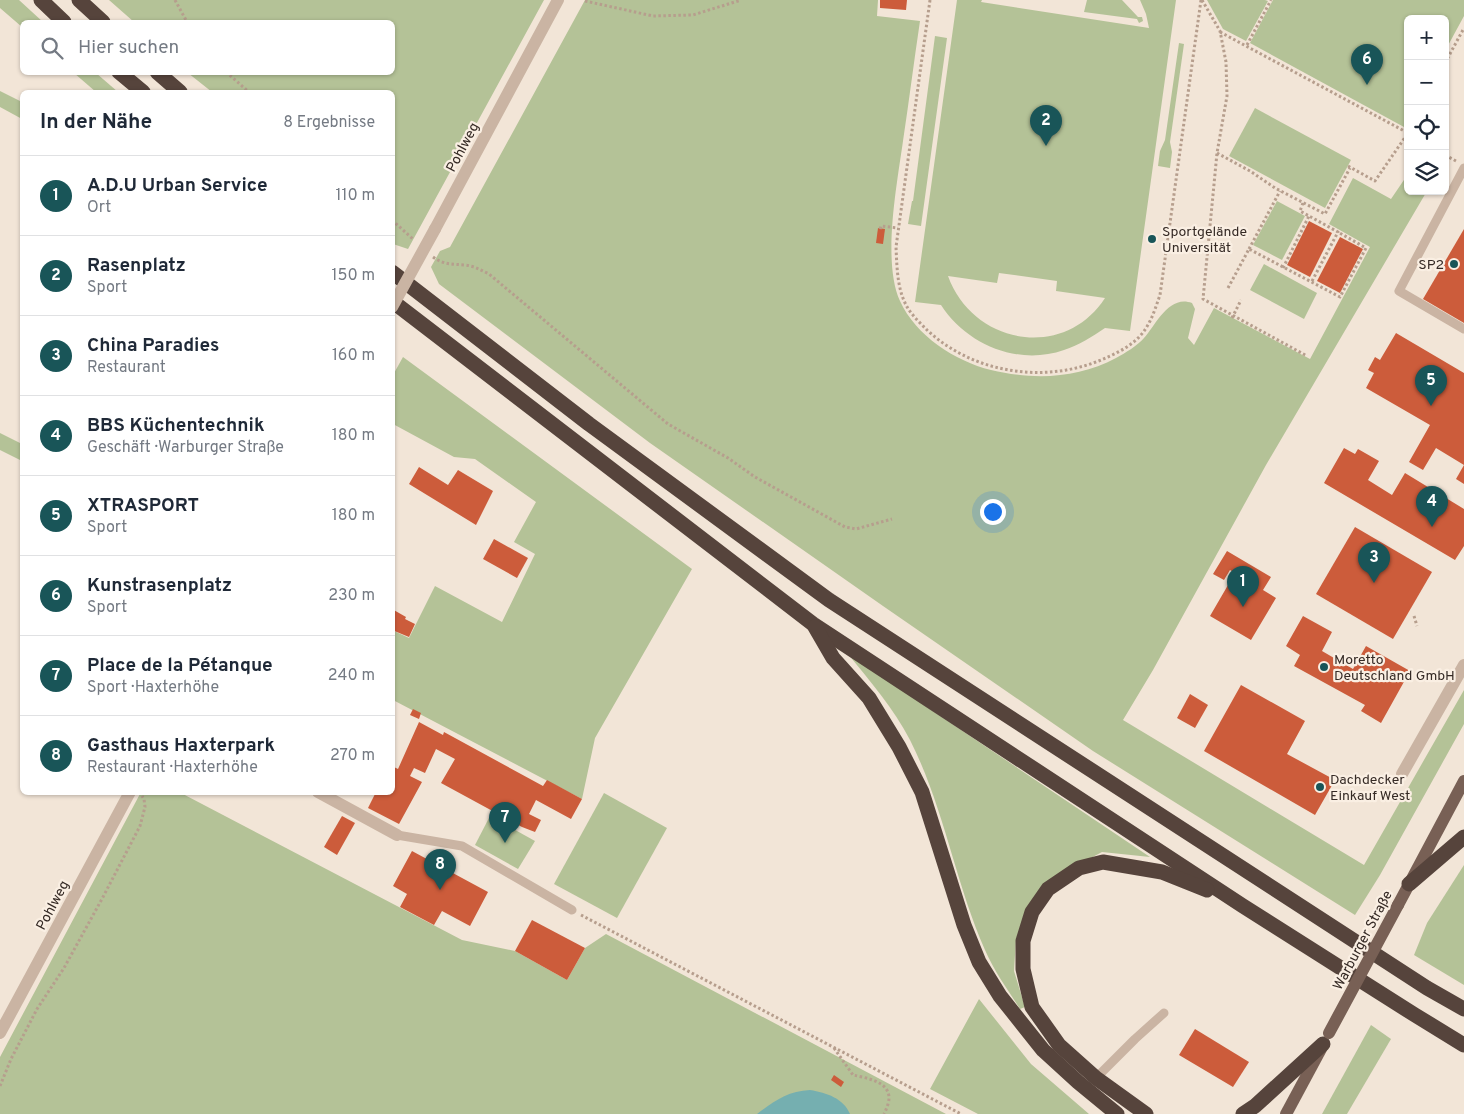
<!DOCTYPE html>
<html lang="de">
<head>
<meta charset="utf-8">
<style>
  :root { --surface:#fff; --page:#f2f2f3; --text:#1f2937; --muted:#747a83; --line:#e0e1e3; --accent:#195558 }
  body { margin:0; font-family:Overpass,sans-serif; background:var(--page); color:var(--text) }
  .controls { position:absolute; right:15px; top:15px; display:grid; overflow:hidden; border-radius:8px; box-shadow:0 1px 4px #0004 }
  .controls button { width:45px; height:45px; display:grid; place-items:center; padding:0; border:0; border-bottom:1px solid var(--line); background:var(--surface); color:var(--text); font:25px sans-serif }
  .you { position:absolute; left:992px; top:511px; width:18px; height:18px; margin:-12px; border:4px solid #fff; border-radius:50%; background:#1a73e8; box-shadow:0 0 0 8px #1a73e833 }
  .badge { display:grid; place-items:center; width:32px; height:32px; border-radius:50%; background:var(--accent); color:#fff; font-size:16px; font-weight:700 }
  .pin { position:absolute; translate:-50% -41px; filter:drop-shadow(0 1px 2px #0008) }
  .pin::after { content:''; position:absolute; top:26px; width:18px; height:15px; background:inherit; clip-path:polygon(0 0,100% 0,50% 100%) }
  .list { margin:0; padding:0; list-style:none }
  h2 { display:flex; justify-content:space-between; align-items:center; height:65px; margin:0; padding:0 20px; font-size:21px }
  h2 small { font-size:16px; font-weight:400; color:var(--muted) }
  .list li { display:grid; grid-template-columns:32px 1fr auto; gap:15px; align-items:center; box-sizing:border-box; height:80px; padding:0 20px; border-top:1px solid var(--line) }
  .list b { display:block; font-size:19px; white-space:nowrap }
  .list p { margin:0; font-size:16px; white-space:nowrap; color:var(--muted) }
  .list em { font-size:16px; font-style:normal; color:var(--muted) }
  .icon { flex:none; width:28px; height:28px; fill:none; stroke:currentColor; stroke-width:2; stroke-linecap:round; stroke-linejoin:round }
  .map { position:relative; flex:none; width:1464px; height:1114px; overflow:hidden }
  .search { position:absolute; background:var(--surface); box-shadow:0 1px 4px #0004; left:20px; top:20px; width:375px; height:55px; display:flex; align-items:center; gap:12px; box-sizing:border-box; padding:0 18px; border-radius:8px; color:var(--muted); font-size:19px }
  .panel { position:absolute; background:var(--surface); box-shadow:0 1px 4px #0004; left:20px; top:90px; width:375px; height:705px; border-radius:8px }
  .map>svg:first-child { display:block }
  .green { fill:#b4c297; fill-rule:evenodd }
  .water { fill:#75afb0 }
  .building { fill:#cc5c3b }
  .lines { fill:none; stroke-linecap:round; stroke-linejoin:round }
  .path { stroke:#b69e8d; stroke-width:3; stroke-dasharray:2.5 2.5; stroke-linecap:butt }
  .lane { stroke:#cab4a3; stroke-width:9 }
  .street { stroke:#cab4a3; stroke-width:12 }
  .primary { stroke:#786055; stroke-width:12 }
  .highway { stroke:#56443c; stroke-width:15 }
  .street-bridge { stroke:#cab4a3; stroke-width:12 }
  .primary-bridge { stroke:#786055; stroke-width:12 }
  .poi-dot { fill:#195558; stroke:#faefe3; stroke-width:2 }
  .labels { text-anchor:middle; stroke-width:4.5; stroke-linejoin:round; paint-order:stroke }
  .street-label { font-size:14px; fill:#352a25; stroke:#faefe3 }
  .poi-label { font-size:14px; fill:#352a25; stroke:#faefe3; text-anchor:start }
</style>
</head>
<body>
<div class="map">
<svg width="1464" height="1114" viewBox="0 0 1464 1114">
  <rect width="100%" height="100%" fill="#f2e5d7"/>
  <!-- green -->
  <g class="green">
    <path d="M 0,0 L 19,0 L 43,22 L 22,22 L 22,27 L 0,8 Z"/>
    <path d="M 109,0 L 544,0 L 408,249 L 393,244 L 392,92 L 212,92 L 188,73 L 392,72 L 392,22 L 134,22 Z"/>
    <path d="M 585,0 L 878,0 L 877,16 L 920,21 C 914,61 909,101 903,141 C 897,184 882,262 900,301 C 916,336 955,361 991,370 C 1033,380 1077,379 1116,358 C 1125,353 1137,346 1144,338 C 1155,326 1169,294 1192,303 L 1195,309 L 1188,338 L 1194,345 L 1214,308 L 1310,359 L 1370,247 L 1329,224 L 1353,178 L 1391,199 L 1408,174 L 1408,191 L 1427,191 L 1266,465 L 1153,670 L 1123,720 L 1364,865 L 1464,690 L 1464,724 L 1380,875 L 1355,915 L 1093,751 L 883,606 L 650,443 L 439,284 L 431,267 L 440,251 L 450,247 Z"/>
    <path d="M 957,0 L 982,0 L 981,2 L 1149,28 L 1146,14 L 1140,0 L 1176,0 L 1130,331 L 1105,328 C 1092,337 1079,345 1064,350 C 1018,366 967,345 941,305 L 915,302 ZM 999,273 L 1057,281 L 1056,291 L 1105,298 C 1064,361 973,345 948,276 L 997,283 Z"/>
    <path d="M 1087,0 L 1122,0 L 1138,17 L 1142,17 L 1143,21 L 1139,23 L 1137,19 L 1084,12 Z"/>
    <path d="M 1207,0 L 1265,0 L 1268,1 L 1246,41 L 1223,29 Z"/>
    <path d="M 1273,0 L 1464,0 L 1464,16 L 1445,51 L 1445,19 L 1408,19 L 1408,120 L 1404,127 L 1250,43 Z"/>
    <path d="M 935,36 L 947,38 L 921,226 L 908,224 L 912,201 L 913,201 Z"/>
    <path d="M 1179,43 L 1184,44 L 1170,142 L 1172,152 L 1170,168 L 1158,166 L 1160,151 L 1165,140 Z"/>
    <path d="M 74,73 L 96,73 L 118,92 L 96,92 Z"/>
    <path d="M 0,91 L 22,102 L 22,119 L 0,107 Z"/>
    <path d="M 1255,108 L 1351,160 L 1325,208 L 1229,156 Z"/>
    <path d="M 1277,201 L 1305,216 L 1282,260 L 1253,245 Z"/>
    <path d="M 1264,264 L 1317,293 L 1304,319 L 1250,290 Z"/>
    <path d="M 403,357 L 692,569 L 595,738 L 582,799 L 393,700 L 392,630 L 409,638 L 435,586 L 502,622 L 535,554 L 514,542 L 536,502 L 475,459 L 454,457 L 393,424 L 393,402 L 395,398 L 393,396 L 393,375 Z"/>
    <path d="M 0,433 L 22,444 L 22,461 L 0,450 Z"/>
    <path d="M 848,654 L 1150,857 L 1102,852 L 1046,882 L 1016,939 L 1014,971 L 1025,1007 L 1020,1009 C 1008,990 994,971 985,950 C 955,882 944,807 910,740 C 894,709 870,681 848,654 Z"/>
    <path d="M 141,792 L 181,793 L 462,940 L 515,951 L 567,980 L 585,948 L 606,934 L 946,1114 L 0,1114 L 0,1057 Z"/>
    <path d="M 604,793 L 667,828 L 617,918 L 554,884 Z"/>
    <path d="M 490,816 L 535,841 L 518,869 L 475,845 Z"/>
    <path d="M 1464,865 L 1464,985 L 1414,955 L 1427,923 Z"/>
    <path d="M 979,999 L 1031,1064 L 1089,1114 L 978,1114 L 930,1089 Z"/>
    <path d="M 1371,1025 L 1391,1039 L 1347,1114 L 1322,1114 Z"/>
  </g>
  <!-- water -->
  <path class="water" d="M 810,1090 C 827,1093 843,1098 850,1114 L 757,1114 C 774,1101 788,1091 810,1090 Z"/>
  <!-- building -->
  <g class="building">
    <path d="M 880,0 L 907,0 L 906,10 L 880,8 Z"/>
    <path d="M 1309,221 L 1332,233 L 1310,277 L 1287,265 Z"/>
    <path d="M 878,228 L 885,229 L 883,244 L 876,243 Z"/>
    <path d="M 1464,229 L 1464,323 L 1423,299 Z"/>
    <path d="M 1340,237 L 1363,249 L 1340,293 L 1317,281 Z"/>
    <path d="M 1396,333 L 1464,373 L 1464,465 L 1436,448 L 1423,470 L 1409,462 L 1430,425 L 1366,388 L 1374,373 L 1368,370 L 1375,357 L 1380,360 Z"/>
    <path d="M 1344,448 L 1355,454 L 1358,449 L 1379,461 L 1368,480 L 1392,495 L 1405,473 L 1464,509 L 1464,546 L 1455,560 L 1324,483 Z"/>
    <path d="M 1464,465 L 1464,484 L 1456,479 Z"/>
    <path d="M 419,467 L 448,485 L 458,470 L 493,491 L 476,525 L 409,484 Z"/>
    <path d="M 1355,527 L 1432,572 L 1393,639 L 1316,594 Z"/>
    <path d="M 494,539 L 528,558 L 517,578 L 483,559 Z"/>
    <path d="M 1227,551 L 1271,577 L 1263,590 L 1276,598 L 1251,640 L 1210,616 L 1235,573 L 1230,570 L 1224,580 L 1213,574 Z"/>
    <path d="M 392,609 L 406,617 L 405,619 L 415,624 L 409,637 L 392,630 Z"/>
    <path d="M 1303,616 L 1332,632 L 1322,651 L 1353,669 L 1366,646 L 1410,671 L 1381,723 L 1361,711 L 1365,705 L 1294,666 L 1300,655 L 1286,646 Z"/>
    <path d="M 1241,685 L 1305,721 L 1287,754 L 1335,780 L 1315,815 L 1204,751 Z"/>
    <path d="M 1190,694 L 1208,705 L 1195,728 L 1177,718 Z"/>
    <path d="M 413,709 L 421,713 L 419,719 L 410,715 Z"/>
    <path d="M 419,722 L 443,735 L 444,732 L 543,786 L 547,780 L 582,799 L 571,819 L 536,800 L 529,814 L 541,820 L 535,832 L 522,827 L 441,783 L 455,759 L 436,749 L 425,773 L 414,768 L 410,776 L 422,782 L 399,824 L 368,808 L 376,792 L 392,792 L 392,766 L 398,769 Z"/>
    <path d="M 342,816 L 355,823 L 337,855 L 324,847 Z"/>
    <path d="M 412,851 L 488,892 L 470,926 L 442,911 L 434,925 L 400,907 L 407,894 L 393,886 Z"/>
    <path d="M 532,920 L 585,948 L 567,980 L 515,951 Z"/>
    <path d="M 1195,1029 L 1249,1062 L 1233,1087 L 1179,1055 Z"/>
    <path d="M 834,1075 L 844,1082 L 841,1087 L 831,1080 Z"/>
  </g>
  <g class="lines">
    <!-- path -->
    <g class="path">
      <path d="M 175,0 L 187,22"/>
      <path d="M 930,0 L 896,247 C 897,268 897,292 909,310 C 914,317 921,324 927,330 C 973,373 1043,384 1101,360 C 1115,354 1130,347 1140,336 C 1151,324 1155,309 1160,295 L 1201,0"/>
      <path d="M 1202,0 L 1220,31 L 1226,62 L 1227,96 L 1217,153 L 1203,299 L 1307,356"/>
      <path d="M 585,1 L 653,16 L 693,15 L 741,0"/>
      <path d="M 1220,32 L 1408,133 L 1375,181 L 1348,166"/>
      <path d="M 1247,45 L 1271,0"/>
      <path d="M 1445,63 L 1464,28"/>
      <path d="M 226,72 L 249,92"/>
      <path d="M 1217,153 L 1250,171 L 1275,188 L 1325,214 L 1350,168"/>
      <path d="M 1445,155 L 1456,161"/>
      <path d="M 1303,203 L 1300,211 L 1338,232 L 1311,283"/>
      <path d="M 392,220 L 414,240"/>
      <path d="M 880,229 L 881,226 L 898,228"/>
      <path d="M 1249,249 L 1280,191"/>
      <path d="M 433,257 C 444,265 453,264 465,265 C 474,266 481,270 489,274 L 668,424 L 728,458 L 755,477 L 845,527 L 856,529 L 892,519"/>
      <path d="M 1283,268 L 1309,216"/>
      <path d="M 1228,288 L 1249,249 L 1340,297 L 1366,248 L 1338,232"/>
      <path d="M 1232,318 L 1241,300"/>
      <path d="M 1414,616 L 1417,626"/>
      <path d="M 439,866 L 445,855"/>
      <path d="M 581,915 L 961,1114"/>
      <path d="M 834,1048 L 853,1075 C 866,1078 889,1081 889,1098 C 889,1103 886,1110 884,1114"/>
      <path d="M 0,1086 L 11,1059 L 37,1009 L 64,968 L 103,897 L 140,826 L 145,807 L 144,799 L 142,796"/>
    </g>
    <!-- lane -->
    <g class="lane">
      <path d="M 1464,168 L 1399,291 L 1464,329"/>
      <path d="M 397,835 L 462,846 L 572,910"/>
      <path d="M 1096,1078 L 1135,1039 L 1164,1013"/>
    </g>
    <!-- street -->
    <g class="street">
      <path d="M 435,229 L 558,0"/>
      <path d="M 1402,774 L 1464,665"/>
      <path d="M 318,792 L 397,835"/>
      <path d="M 0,1033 L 130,792"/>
    </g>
    <!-- primary -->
    <g class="primary">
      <path d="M 1398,905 L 1464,781"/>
      <path d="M 1286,1114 L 1321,1049"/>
    </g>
    <!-- highway -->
    <g class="highway">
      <path d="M 41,0 L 64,22"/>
      <path d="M 79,0 L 103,22"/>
      <path d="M 119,72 L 143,92"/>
      <path d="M 157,72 L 180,92"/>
      <path d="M 392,272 L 589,424 L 829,600 L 1427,988 L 1464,1009"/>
      <path d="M 392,301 L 813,624 L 1243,906 L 1415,1015 L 1464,1045"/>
      <path d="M 815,627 L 833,658 L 869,698 L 899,747 L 922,792 L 964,925 L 979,962 L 1000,996 L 1043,1050 L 1078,1082 L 1117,1114"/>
      <path d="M 1409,884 L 1464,837"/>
      <path d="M 1146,1114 L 1096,1078 L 1059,1045 L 1032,1007 L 1023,969 L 1023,941 L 1032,912 L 1048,889 L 1079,868 L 1103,862 L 1162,872 L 1207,890"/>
      <path d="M 1243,1114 L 1255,1106 L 1323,1044"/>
    </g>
    <!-- street-bridge -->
    <path class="street-bridge" d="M 392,307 L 435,229"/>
    <!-- primary-bridge -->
    <path class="primary-bridge" d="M 1329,1033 L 1398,905"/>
  </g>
  <!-- markers -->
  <g class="poi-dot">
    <circle cx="1152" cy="239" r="5"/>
    <circle cx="1454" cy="264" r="5"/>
    <circle cx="1324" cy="667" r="5"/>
    <circle cx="1320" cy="787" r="5"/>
  </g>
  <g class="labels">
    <!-- street labels -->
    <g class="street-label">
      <text transform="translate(462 147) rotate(-62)" y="5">Pohlweg</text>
      <text transform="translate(52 905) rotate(-62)" y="5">Pohlweg</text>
      <text transform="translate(1362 940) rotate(-62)" y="5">Warburger Straße</text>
    </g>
    <!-- poi labels -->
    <g class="poi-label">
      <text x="1162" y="236">Sportgelände<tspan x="1162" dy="16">Universität</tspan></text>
      <text x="1444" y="269" text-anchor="end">SP2</text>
      <text x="1334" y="664">Moretto<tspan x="1334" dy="16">Deutschland GmbH</tspan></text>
      <text x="1330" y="784">Dachdecker<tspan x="1330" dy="16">Einkauf West</tspan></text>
    </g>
  </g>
</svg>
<div class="controls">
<button>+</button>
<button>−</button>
<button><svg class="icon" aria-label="locate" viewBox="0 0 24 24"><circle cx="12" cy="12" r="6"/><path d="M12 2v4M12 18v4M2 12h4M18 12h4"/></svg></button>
<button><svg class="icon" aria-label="layers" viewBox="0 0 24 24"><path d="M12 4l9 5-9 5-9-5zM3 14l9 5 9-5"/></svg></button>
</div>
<div class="you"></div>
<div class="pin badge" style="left:1243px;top:607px">1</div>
<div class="pin badge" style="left:1046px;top:146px">2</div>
<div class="pin badge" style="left:1374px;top:583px">3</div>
<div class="pin badge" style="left:1432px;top:527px">4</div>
<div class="pin badge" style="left:1431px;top:406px">5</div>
<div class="pin badge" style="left:1367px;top:85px">6</div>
<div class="pin badge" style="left:505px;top:843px">7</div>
<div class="pin badge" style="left:440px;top:890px">8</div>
<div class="search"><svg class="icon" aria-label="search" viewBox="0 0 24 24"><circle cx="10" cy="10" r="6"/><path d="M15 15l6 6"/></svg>Hier suchen</div>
<section class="panel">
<h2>In der Nähe<small>8 Ergebnisse</small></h2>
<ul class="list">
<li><span class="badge">1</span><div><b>A.D.U Urban Service</b><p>Ort</p></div><em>110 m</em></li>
<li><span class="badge">2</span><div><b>Rasenplatz</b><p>Sport</p></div><em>150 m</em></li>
<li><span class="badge">3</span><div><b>China Paradies</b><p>Restaurant</p></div><em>160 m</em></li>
<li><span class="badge">4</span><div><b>BBS Küchentechnik</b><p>Geschäft · Warburger Straße</p></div><em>180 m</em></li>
<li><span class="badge">5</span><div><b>XTRASPORT</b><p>Sport</p></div><em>180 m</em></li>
<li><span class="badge">6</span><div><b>Kunstrasenplatz</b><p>Sport</p></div><em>230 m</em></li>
<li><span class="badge">7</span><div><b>Place de la Pétanque</b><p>Sport · Haxterhöhe</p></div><em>240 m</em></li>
<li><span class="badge">8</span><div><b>Gasthaus Haxterpark</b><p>Restaurant · Haxterhöhe</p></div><em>270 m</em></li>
</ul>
</section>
</div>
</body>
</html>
